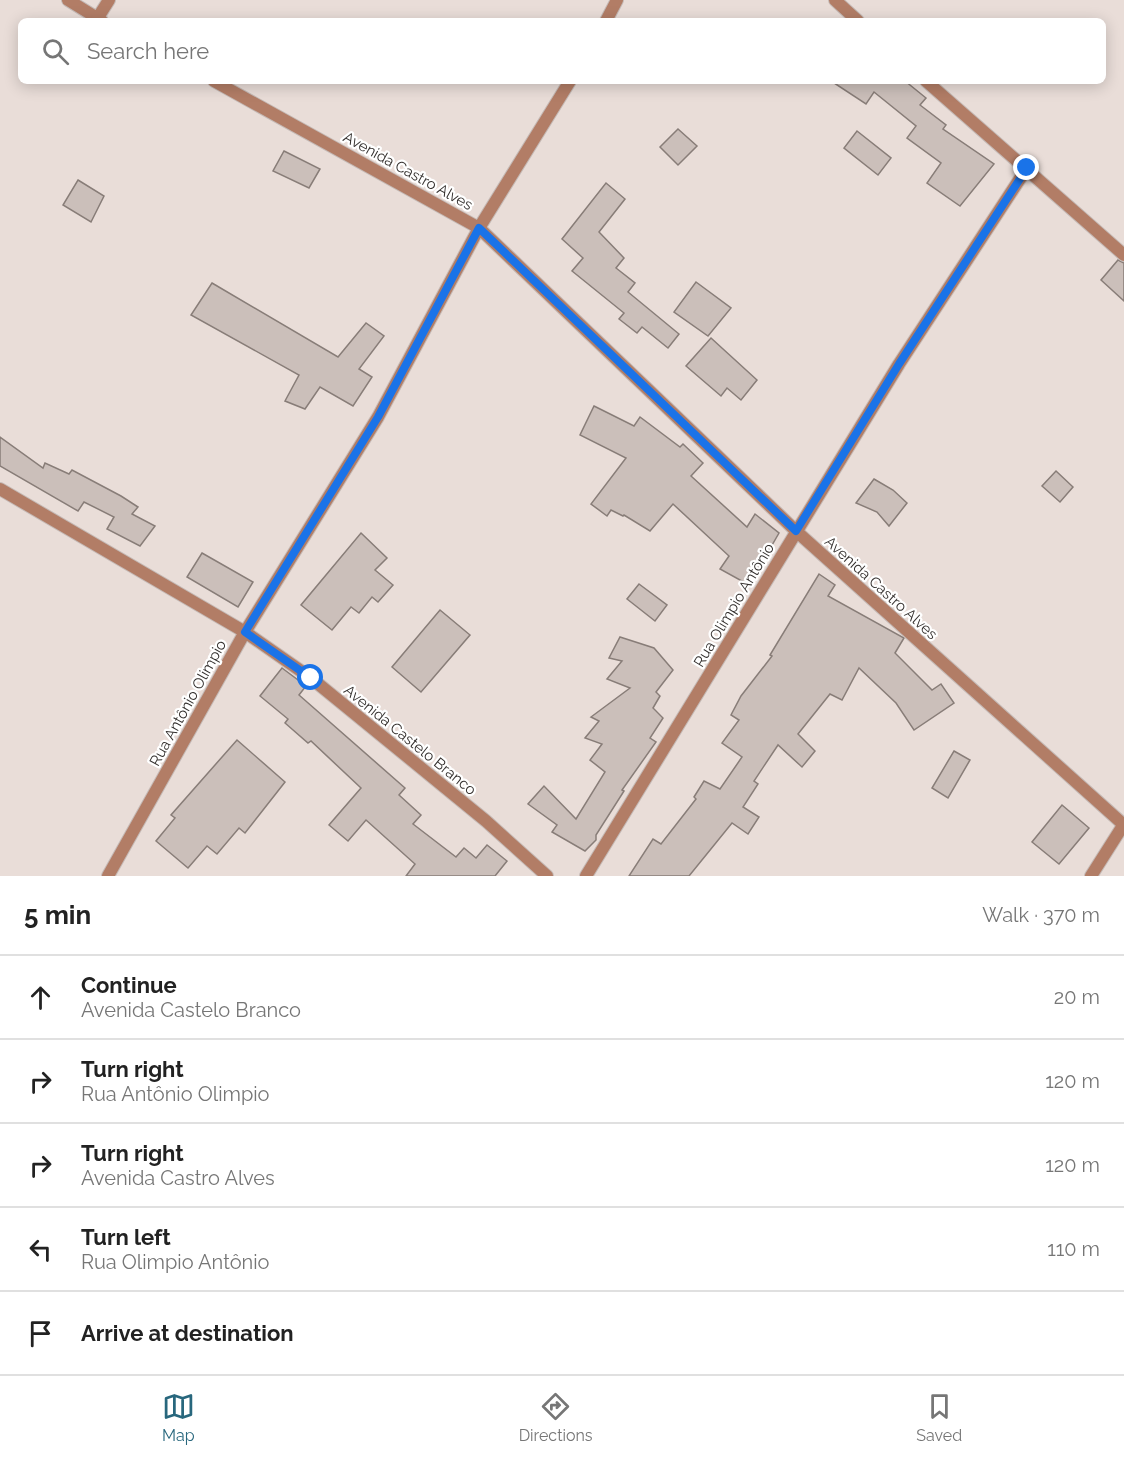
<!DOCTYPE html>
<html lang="en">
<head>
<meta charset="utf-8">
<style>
  :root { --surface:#fff; --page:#f6f6f6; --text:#222; --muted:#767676; --line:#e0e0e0; --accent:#28677d }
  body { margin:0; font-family:Raleway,sans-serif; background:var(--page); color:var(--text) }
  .stop { position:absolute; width:18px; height:18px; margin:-14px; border:4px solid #1a73e8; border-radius:50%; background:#fff }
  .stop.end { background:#1a73e8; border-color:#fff; box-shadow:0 2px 6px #0008 }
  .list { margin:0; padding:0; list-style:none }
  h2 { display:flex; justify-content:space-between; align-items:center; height:78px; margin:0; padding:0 24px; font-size:26px }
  h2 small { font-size:20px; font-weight:400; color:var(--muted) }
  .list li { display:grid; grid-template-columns:39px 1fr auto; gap:18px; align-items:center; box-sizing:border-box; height:84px; padding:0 24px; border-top:2px solid var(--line) }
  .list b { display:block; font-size:22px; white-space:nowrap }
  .list p { margin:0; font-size:20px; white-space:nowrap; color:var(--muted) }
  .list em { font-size:20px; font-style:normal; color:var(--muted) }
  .icon { flex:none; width:33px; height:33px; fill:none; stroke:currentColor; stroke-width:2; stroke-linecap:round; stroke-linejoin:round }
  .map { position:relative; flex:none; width:1124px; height:876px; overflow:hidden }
  .search { position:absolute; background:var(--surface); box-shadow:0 3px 15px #0003; left:18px; right:18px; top:18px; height:66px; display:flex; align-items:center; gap:15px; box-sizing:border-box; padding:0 21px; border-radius:9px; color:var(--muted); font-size:22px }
  .sheet { height:498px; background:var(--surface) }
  nav { display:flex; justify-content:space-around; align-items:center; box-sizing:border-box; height:84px; border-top:2px solid var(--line); background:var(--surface); font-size:16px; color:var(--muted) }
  nav a { display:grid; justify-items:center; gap:3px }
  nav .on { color:var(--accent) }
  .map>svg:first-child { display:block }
  .building { fill:#cbbfba; stroke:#887d78; stroke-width:1.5 }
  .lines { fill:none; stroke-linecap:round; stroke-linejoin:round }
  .street-casing { stroke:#c5bab6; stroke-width:14 }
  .street { stroke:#b27d66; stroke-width:12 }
  .route { stroke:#1a73e8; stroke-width:8 }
  .labels { text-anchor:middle; stroke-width:4.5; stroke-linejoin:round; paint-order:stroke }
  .street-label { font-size:15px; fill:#332f2d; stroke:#fff }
</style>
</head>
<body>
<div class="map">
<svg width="1124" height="876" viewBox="0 0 1124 876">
  <rect width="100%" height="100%" fill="#e9ddd8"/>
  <!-- building -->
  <g class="building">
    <path d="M 831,81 L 905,81 L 926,98 L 920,105 L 946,125 L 943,129 L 994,164 L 960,206 L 927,183 L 941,163 L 907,138 L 916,126 L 874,92 L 866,104 Z"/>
    <path d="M 678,129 L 697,146 L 678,165 L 660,147 Z"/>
    <path d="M 857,131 L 891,158 L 878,175 L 844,148 Z"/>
    <path d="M 284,151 L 320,169 L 309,188 L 273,171 Z"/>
    <path d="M 78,180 L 104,196 L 91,222 L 63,205 Z"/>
    <path d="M 606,183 L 625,199 L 599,232 L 624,258 L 616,268 L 635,283 L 628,292 L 679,334 L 668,348 L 642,327 L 637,333 L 619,319 L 624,313 L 572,271 L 583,258 L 562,239 Z"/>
    <path d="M 1118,260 L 1124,263 L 1124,301 L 1101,280 Z"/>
    <path d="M 696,282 L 731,308 L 708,336 L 674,312 Z"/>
    <path d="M 212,283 L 338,357 L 366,323 L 384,336 L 359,369 L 372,377 L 353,406 L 320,387 L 305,409 L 285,401 L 299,375 L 191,315 Z"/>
    <path d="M 711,338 L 757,380 L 741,400 L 727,388 L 721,396 L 686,366 Z"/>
    <path d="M 594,406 L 634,426 L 640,417 L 680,447 L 683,444 L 703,463 L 691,476 L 747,527 L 755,514 L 779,533 L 749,585 L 720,569 L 729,556 L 673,504 L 650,531 L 624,515 L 623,516 L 611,510 L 607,516 L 591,504 L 626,458 L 580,435 Z"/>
    <path d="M 0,437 L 43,468 L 45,463 L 69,474 L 72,470 L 121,496 L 138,507 L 132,514 L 155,526 L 140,546 L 107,529 L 114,517 L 84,502 L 78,511 L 0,466 Z"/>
    <path d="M 1056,471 L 1073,487 L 1060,502 L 1042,486 Z"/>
    <path d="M 874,479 L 893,490 L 907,503 L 889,526 L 877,512 L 856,503 Z"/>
    <path d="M 361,533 L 387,558 L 375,570 L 393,585 L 378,602 L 372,597 L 359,613 L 351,607 L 332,630 L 301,605 Z"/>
    <path d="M 202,553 L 253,582 L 238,607 L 187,577 Z"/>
    <path d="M 819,574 L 835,585 L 828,596 L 904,638 L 895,653 L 932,690 L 941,684 L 954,703 L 914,730 L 896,703 L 859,668 L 842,700 L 830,694 L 798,734 L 815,751 L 802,767 L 778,745 L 754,781 L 758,784 L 743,807 L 759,817 L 748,834 L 732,823 L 689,876 L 629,876 L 653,839 L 661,844 L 696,799 L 694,797 L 704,781 L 720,789 L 742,757 L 722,743 L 739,720 L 731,715 L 741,696 L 772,656 L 770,655 Z"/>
    <path d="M 639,584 L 667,605 L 655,621 L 627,599 Z"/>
    <path d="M 440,610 L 470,635 L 421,692 L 392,667 Z"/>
    <path d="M 620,637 L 654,648 L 673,670 L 656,692 L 660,696 L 653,708 L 663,718 L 650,738 L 656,742 L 622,790 L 624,791 L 596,835 L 596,840 L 585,851 L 552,832 L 557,825 L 528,804 L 544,786 L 576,819 L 605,772 L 590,760 L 602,744 L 585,738 L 599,721 L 591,717 L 630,688 L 607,679 L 622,661 L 609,658 Z"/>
    <path d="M 282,668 L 306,686 L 299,695 L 405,788 L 399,795 L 421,815 L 413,824 L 456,857 L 464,848 L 476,858 L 487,845 L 507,861 L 495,876 L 406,876 L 415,864 L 366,820 L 348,841 L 329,825 L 361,788 L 311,741 L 308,743 L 285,723 L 288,719 L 260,696 Z"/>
    <path d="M 237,740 L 285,782 L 245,833 L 239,828 L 217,854 L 207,846 L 188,868 L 156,841 L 175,818 L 171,815 Z"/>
    <path d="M 954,751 L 970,760 L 948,798 L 932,788 Z"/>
    <path d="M 1062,805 L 1089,828 L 1059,864 L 1032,842 Z"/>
  </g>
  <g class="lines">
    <!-- street casing -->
    <g class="street-casing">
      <g id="street">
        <path d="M 68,0 L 102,21"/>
        <path d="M 835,0 L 858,21"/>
        <path d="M 97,19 L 109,0"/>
        <path d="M 606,21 L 617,0"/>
        <path d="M 214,81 L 479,228 L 796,531 L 1124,825"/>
        <path d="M 926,81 L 1124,255"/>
        <path d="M 0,489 L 245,632 L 311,678 L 486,821 L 547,876"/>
        <path d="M 108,876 L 245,632 L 378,417 L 479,228 L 570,81"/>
        <path d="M 586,876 L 899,364 L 1027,168"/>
        <path d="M 1091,876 L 1124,824"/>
      </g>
    </g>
    <!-- street -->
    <use href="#street" class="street"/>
  </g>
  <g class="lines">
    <!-- route -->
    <path class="route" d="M 311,678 L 245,632 L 378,417 L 479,228 L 796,531 L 899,364 L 1027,168"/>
  </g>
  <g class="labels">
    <!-- street labels -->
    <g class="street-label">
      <text transform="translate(408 171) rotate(29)" y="5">Avenida Castro Alves</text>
      <text transform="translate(881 588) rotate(42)" y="5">Avenida Castro Alves</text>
      <text transform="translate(734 605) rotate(-59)" y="5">Rua Olimpio Antônio</text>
      <text transform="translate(188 703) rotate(-61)" y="5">Rua Antônio Olimpio</text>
      <text transform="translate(410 740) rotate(39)" y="5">Avenida Castelo Branco</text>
    </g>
  </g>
</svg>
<div class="stop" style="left:311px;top:678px"></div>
<div class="stop end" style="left:1027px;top:168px"></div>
<div class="search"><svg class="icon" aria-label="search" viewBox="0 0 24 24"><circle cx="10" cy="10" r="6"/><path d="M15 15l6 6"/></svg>Search here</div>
</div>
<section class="sheet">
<h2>5 min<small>Walk · 370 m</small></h2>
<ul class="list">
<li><svg class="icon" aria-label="ahead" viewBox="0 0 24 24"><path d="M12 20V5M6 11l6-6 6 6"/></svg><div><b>Continue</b><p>Avenida Castelo Branco</p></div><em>20 m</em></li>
<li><svg class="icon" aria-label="right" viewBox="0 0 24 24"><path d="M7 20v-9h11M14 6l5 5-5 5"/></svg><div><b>Turn right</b><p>Rua Antônio Olimpio</p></div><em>120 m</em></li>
<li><svg class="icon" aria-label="right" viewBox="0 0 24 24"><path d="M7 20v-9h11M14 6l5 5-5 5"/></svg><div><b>Turn right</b><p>Avenida Castro Alves</p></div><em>120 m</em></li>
<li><svg class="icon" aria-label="left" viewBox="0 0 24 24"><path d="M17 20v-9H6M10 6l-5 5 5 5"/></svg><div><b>Turn left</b><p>Rua Olimpio Antônio</p></div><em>110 m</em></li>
<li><svg class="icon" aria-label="arrive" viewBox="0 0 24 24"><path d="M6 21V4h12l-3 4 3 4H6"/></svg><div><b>Arrive at destination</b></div></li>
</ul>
</section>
<nav>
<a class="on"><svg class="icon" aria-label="map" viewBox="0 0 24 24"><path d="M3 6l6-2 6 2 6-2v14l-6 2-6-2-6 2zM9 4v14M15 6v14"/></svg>Map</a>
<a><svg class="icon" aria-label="directions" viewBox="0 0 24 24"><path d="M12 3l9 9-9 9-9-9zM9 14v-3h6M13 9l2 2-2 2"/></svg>Directions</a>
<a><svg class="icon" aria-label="saved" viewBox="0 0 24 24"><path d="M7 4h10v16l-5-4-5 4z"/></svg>Saved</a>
</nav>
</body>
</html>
